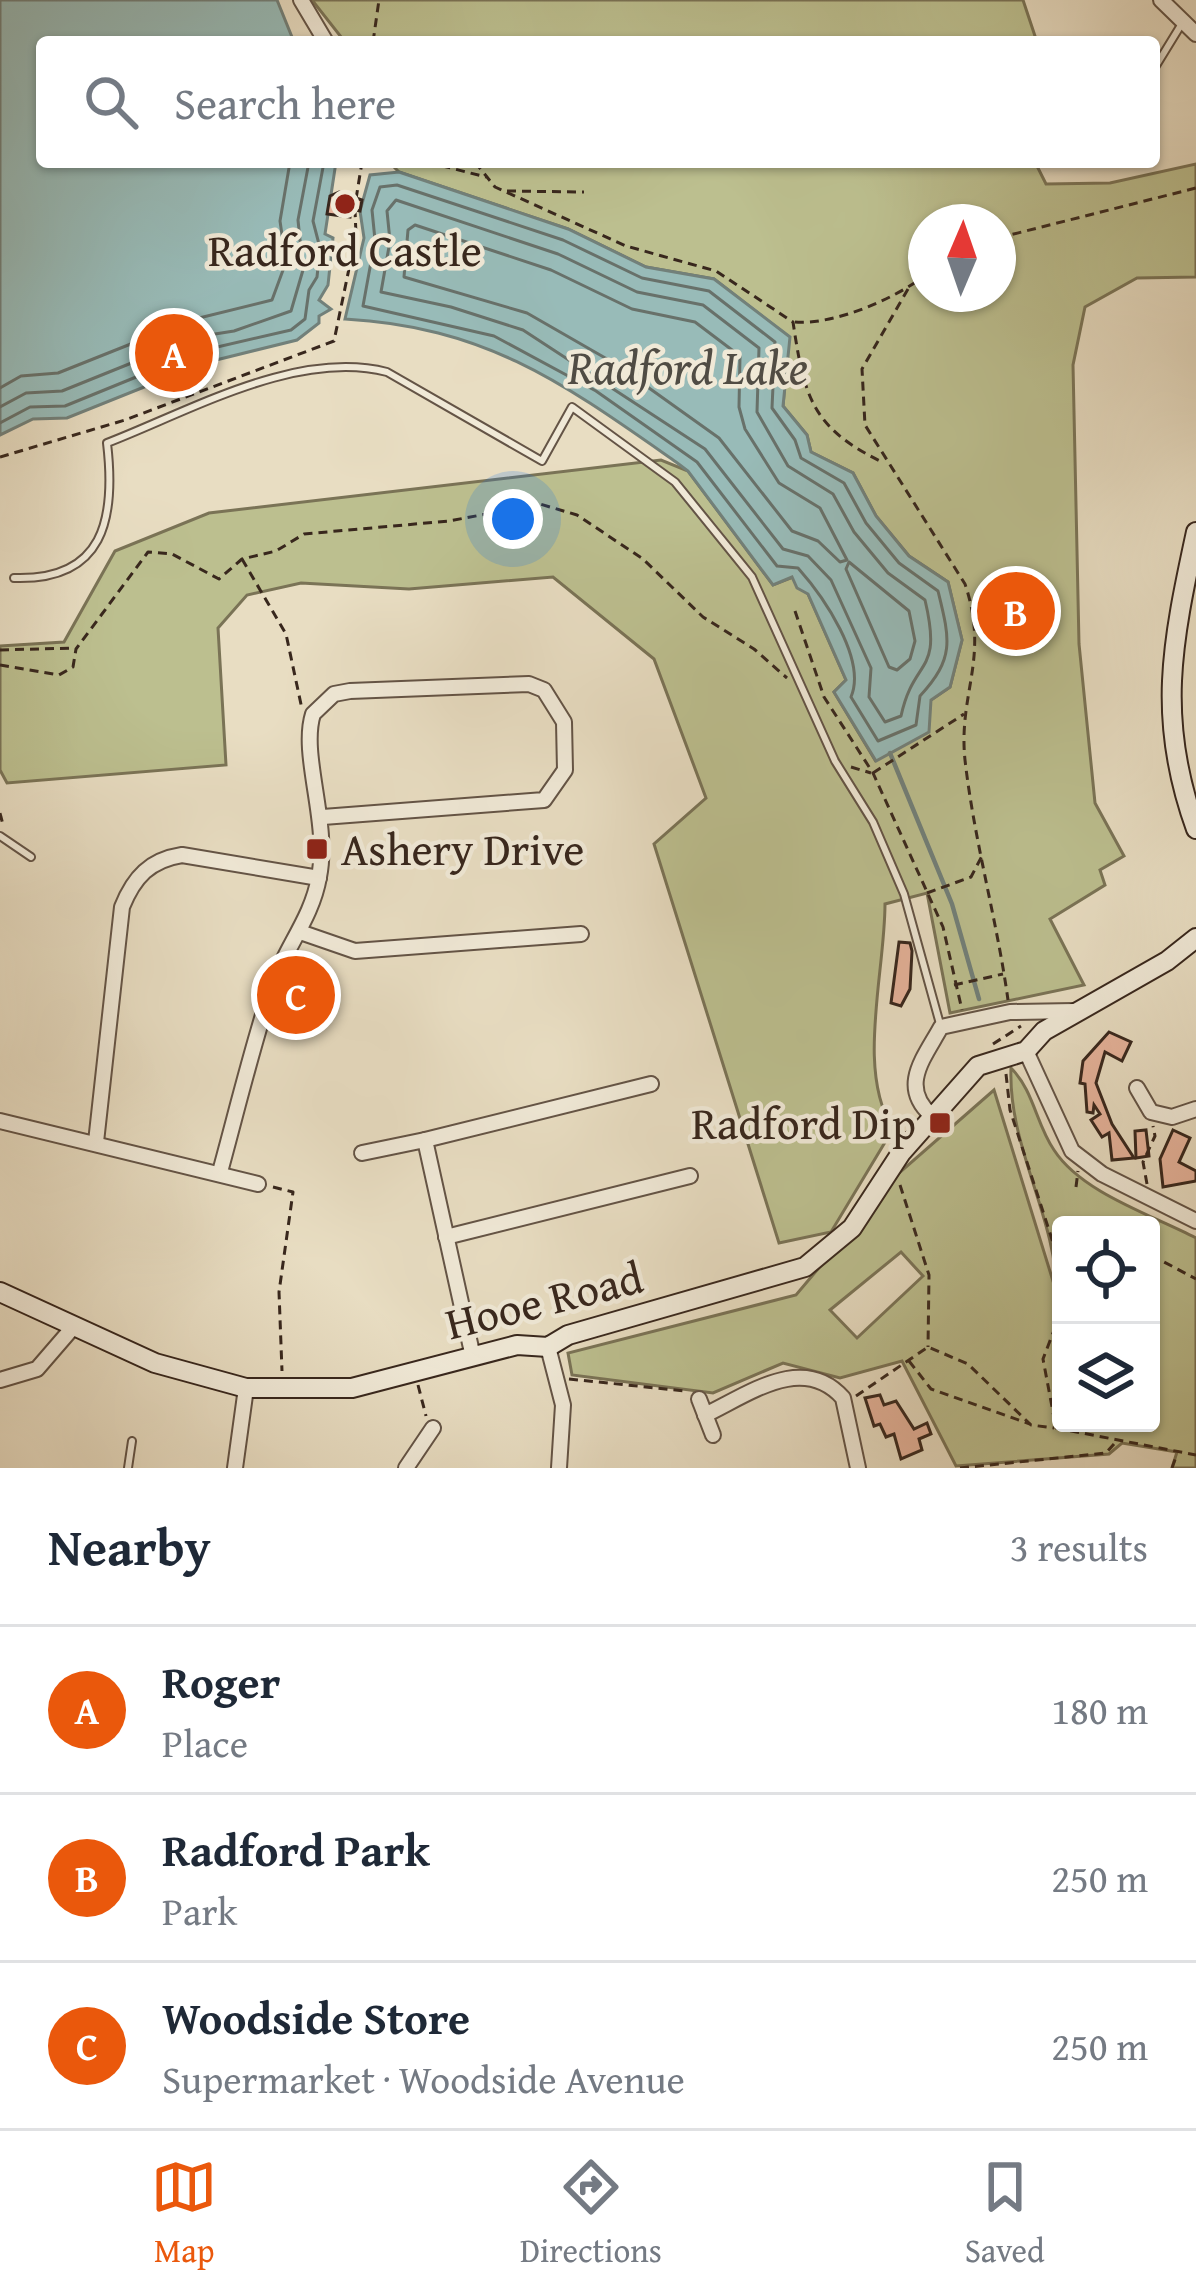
<!DOCTYPE html>
<html lang="en">
<head>
<meta charset="utf-8">
<style>
  :root { --surface:#fff; --page:#f6f6f7; --text:#1f2937; --muted:#747a83; --line:#e0e1e3; --accent:#ea580c }
  body { margin:0; font-family:"Gentium Book Plus",serif; background:var(--page); color:var(--text) }
  .controls { position:absolute; right:36px; bottom:36px; display:grid; overflow:hidden; border-radius:12px; box-shadow:0 3px 9px #0004 }
  .controls button { width:108px; height:108px; display:grid; place-items:center; padding:0; border:0; border-bottom:3px solid var(--line); background:var(--surface); color:var(--text); font:60px sans-serif }
  .compass { position:absolute; left:908px; top:204px; width:108px; height:108px; border-radius:50%; background:var(--surface); box-shadow:0 3px 9px #0004; rotate:2deg }
  .you { position:absolute; left:513px; top:519px; width:42px; height:42px; margin:-30px; border:9px solid #fff; border-radius:50%; background:#1a73e8; box-shadow:0 0 0 18px #1a73e833 }
  .badge { display:grid; place-items:center; width:78px; height:78px; border-radius:50%; background:var(--accent); color:#fff; font-size:39px; font-weight:700 }
  .pin { position:absolute; translate:-50% -50%; border:6px solid #fff; box-shadow:0 3px 12px #0006 }
  .list { margin:0; padding:0; list-style:none }
  h2 { display:flex; justify-content:space-between; align-items:center; height:156px; margin:0; padding:0 48px; font-size:51px }
  h2 small { font-size:39px; font-weight:400; color:var(--muted) }
  .list li { display:grid; grid-template-columns:78px 1fr auto; gap:36px; align-items:center; box-sizing:border-box; height:168px; padding:0 48px; border-top:3px solid var(--line) }
  .list b { display:block; font-size:45px; white-space:nowrap }
  .list p { margin:0; font-size:39px; white-space:nowrap; color:var(--muted) }
  .list em { font-size:39px; font-style:normal; color:var(--muted) }
  .icon { flex:none; width:66px; height:66px; fill:none; stroke:currentColor; stroke-width:2; stroke-linecap:round; stroke-linejoin:round }
  .map { position:relative; flex:none; width:1196px; height:1468px; overflow:hidden }
  .search { position:absolute; background:var(--surface); box-shadow:0 3px 9px #0004; left:36px; right:36px; top:36px; height:132px; display:flex; align-items:center; gap:30px; box-sizing:border-box; padding:0 42px; border-radius:12px; color:var(--muted); font-size:45px }
  .sheet { height:660px; background:var(--surface) }
  nav { display:flex; justify-content:space-around; align-items:center; box-sizing:border-box; height:168px; border-top:3px solid var(--line); background:var(--surface); font-size:33px; color:var(--muted) }
  nav a { display:grid; justify-items:center; gap:6px }
  nav .on { color:var(--accent) }
  .map>svg:first-child { display:block }
  .green { fill:#bcbf8f; stroke:#7a7356; stroke-width:3; fill-rule:evenodd }
  .water { fill:#98bbb8; stroke:#72807a; stroke-width:3 }
  .lines { fill:none; stroke-linecap:round; stroke-linejoin:round }
  .shore { stroke:#68716a; stroke-width:3 }
  .stream { stroke:#72807a; stroke-width:4.5 }
  .building { fill:#e6b39b; stroke:#38271d; stroke-width:3 }
  .lane-casing { stroke:#645446; stroke-width:10 }
  .street-casing { stroke:#645446; stroke-width:18 }
  .secondary-casing { stroke:#38271d; stroke-width:22 }
  .path { stroke:#38271d; stroke-width:3; stroke-dasharray:9 6; stroke-linecap:butt }
  .lane { stroke:#f0e9d7; stroke-width:6 }
  .street { stroke:#f0e9d7; stroke-width:14 }
  .secondary { stroke:#f0e9d7; stroke-width:18 }
  .poi-dot { fill:#8f2418; stroke:#f0e9d7; stroke-width:4.5 }
  .labels { text-anchor:middle; stroke-width:9; stroke-linejoin:round; paint-order:stroke }
  .poi-label { font-size:45px; fill:#38271d; stroke:#f0e9d7 }
  .street-label { font-size:45px; fill:#38271d; stroke:#f0e9d7 }
  .water-label { font-size:48px; font-style:italic; fill:#504c44; stroke:#f0e9d7 }
</style>
</head>
<body>
<div class="map">
<svg width="1196" height="1468" viewBox="0 0 1196 1468">
  <rect width="100%" height="100%" fill="#e8ddc2"/>
  <filter id="stains"><feTurbulence type="fractalNoise" baseFrequency=".00167" numOctaves="4"/><feColorMatrix values="0 0 0 0 .2 0 0 0 0 .09 0 0 0 0 .02 0 0 0 .5 -.17"/></filter>
  <radialGradient id="worn" r=".72"><stop offset=".6" stop-color="#630" stop-opacity="0"/><stop offset="1" stop-color="#630" stop-opacity=".3"/></radialGradient>
  <!-- green -->
  <g class="green">
    <path d="M 312,0 L 1023,0 L 1037,42 L 345,42 Z"/>
    <path d="M 389,162 L 1035,162 L 1046,184 L 1110,183 L 1196,164 L 1196,277 L 1137,278 L 1085,307 L 1073,365 L 1079,644 L 1095,803 L 1124,856 L 1100,870 L 1105,885 L 1050,919 L 1084,985 L 950,1013 L 927,893 L 885,904 C 885,973 856,1071 893,1129 L 831,1232 L 779,1243 L 654,844 L 706,798 L 654,659 L 553,577 L 409,589 L 301,583 L 247,595 L 218,628 L 226,765 L 7,783 L 0,770 L 0,646 L 64,642 L 115,551 L 209,513 L 661,460 L 688,471 L 773,585 L 793,577 L 808,594 L 846,680 L 834,692 L 875,760 L 931,700 L 950,687 L 962,640 L 948,582 L 909,556 L 876,516 L 853,473 L 811,452 L 807,435 L 783,406 L 789,337 L 714,279 L 646,267 L 568,229 L 399,172 ZM 926,222 L 998,222 L 998,294 L 926,294 Z"/>
    <path d="M 1011,1068 C 1034,1091 1036,1124 1054,1150 C 1082,1193 1152,1215 1196,1238 L 1196,1468 L 1172,1468 L 1177,1452 L 1122,1443 L 1109,1454 L 956,1466 L 902,1361 L 840,1378 L 783,1363 L 713,1393 L 572,1375 L 568,1353 L 796,1295 L 899,1173 L 994,1090 L 1057,1294 C 1056,1216 1008,1147 1011,1068 ZM 1061,1225 L 1151,1225 L 1151,1423 L 1061,1423 ZM 901,1252 L 923,1276 L 857,1338 L 830,1310 Z"/>
  </g>
  <!-- water -->
  <g class="water">
    <path d="M 0,0 L 277,0 L 294,42 L 42,42 L 42,162 L 336,162 L 325,234 L 333,238 L 328,285 L 319,300 L 331,309 L 319,316 L 319,323 L 297,340 L 204,363 L 67,418 L 33,419 L 0,435 Z"/>
    <path d="M 399,172 L 568,229 L 646,267 L 714,279 L 790,337 L 783,406 L 807,435 L 811,452 L 853,473 L 876,516 L 909,556 L 948,582 L 962,640 L 950,687 L 931,700 L 929,732 L 876,761 L 834,692 L 846,680 L 808,594 L 797,588 L 792,577 L 773,585 L 688,471 L 676,462 C 563,383 487,327 345,319 L 364,238 L 360,211 L 370,175 Z"/>
  </g>
  <g class="lines">
    <!-- shore -->
    <g class="shore">
      <path d="M 397,185 L 563,240 L 642,278 L 709,291 L 775,342 L 772,408 L 795,440 L 801,458 L 844,483 L 866,523 L 899,563 L 938,591 C 950,640 955,658 920,696 L 916,725 L 878,741 L 851,697 C 867,659 823,596 798,568 L 777,566 L 697,462 L 596,391 L 494,336 L 363,306 L 375,240 L 372,210 L 380,187 Z"/>
      <path d="M 396,200 L 558,254 L 637,292 L 703,305 L 759,348 L 757,412 L 788,466 L 833,494 L 854,532 L 888,573 L 925,600 C 943,676 914,656 901,716 L 885,722 L 869,697 L 871,668 L 831,580 L 808,556 L 783,549 L 705,449 L 523,330 L 451,307 L 381,292 L 390,241 L 387,211 Z"/>
      <path d="M 415,225 L 551,270 L 632,309 L 695,322 L 740,356 L 739,407 L 745,429 L 779,483 L 820,508 L 847,560 L 840,562 L 818,541 L 792,531 L 719,438 L 614,363 L 527,313 L 404,277 L 408,230 Z"/>
      <path d="M 0,388 L 21,376 L 58,373 L 191,320 L 272,300 L 286,262 L 280,221 L 290,162"/>
      <path d="M 0,407 L 26,393 L 62,391 L 196,337 L 234,331 L 291,311 L 303,270 L 298,220 L 309,162"/>
      <path d="M 0,423 L 30,407 L 65,406 L 200,351 L 291,330 L 305,319 L 309,290 L 317,277 L 320,248 L 313,221 L 324,162"/>
      <path d="M 849,562 L 909,611 L 915,641 L 910,659 L 897,670 L 889,667 L 846,569 Z"/>
    </g>
    <!-- stream -->
    <path class="stream" d="M 890,753 L 952,904 L 979,999"/>
  </g>
  <!-- building -->
  <g class="building">
    <path d="M 339,192 L 362,200 L 360,211 L 351,209 L 350,217 L 327,214 L 330,196 Z"/>
    <path d="M 899,942 L 910,943 L 912,951 L 910,989 L 901,1006 L 891,1003 Z"/>
    <path d="M 1109,1032 L 1131,1042 L 1122,1061 L 1105,1052 L 1096,1083 L 1112,1124 L 1134,1158 L 1112,1160 L 1109,1133 L 1102,1137 L 1091,1120 L 1100,1114 L 1094,1105 L 1093,1113 L 1087,1112 L 1085,1084 L 1080,1083 L 1083,1061 Z"/>
    <path d="M 1146,1130 L 1149,1156 L 1136,1158 L 1135,1131 Z"/>
    <path d="M 1173,1130 L 1190,1138 L 1179,1162 L 1196,1171 L 1196,1181 L 1163,1187 L 1160,1159 Z"/>
    <path d="M 880,1395 L 884,1405 L 896,1401 L 914,1429 L 927,1423 L 931,1434 L 919,1439 L 922,1450 L 901,1459 L 894,1434 L 886,1437 L 880,1424 L 874,1426 L 865,1398 Z"/>
  </g>
  <g class="lines">
    <!-- lane casing -->
    <g class="lane-casing">
      <g id="lane">
        <path d="M 1154,69 L 1181,25"/>
        <path d="M 14,578 C 104,581 116,519 107,443 C 190,411 297,349 387,372 L 542,461 L 572,407 L 675,482 L 752,577 L 835,761 L 873,822 L 904,894 L 940,1024"/>
        <path d="M 0,836 L 31,857"/>
        <path d="M 128,1468 L 132,1441"/>
      </g>
    </g>
    <!-- street casing -->
    <g class="street-casing">
      <g id="street">
        <path d="M 301,0 L 326,42"/>
        <path d="M 1161,0 L 1196,34"/>
        <path d="M 300,932 L 355,951 L 581,934"/>
        <path d="M 1026,1051 L 1072,1151 L 1102,1174 L 1196,1221"/>
        <path d="M 1137,1088 L 1151,1112 L 1172,1117 L 1196,1109"/>
        <path d="M 931,1115 C 899,1086 924,1058 941,1027 L 1010,1012 L 1074,1011"/>
        <path d="M 0,1121 L 258,1184"/>
        <path d="M 96,1142 L 122,907 C 134,877 150,860 182,855 L 319,878"/>
        <path d="M 362,1153 L 425,1140"/>
        <path d="M 220,1172 C 237,1110 252,1047 272,986 C 285,948 312,918 319,877 C 330,822 300,755 313,714 L 334,694 L 350,691 L 529,684 L 544,690 L 564,722 L 565,770 L 544,800 L 323,817"/>
        <path d="M 446,1237 L 690,1176"/>
        <path d="M 548,1347 L 563,1405 L 559,1468"/>
        <path d="M 473,1357 L 425,1140 L 651,1084"/>
        <path d="M 0,1380 L 37,1369 L 75,1325"/>
        <path d="M 699,1399 L 713,1435"/>
        <path d="M 705,1415 C 749,1394 803,1353 843,1398 L 858,1468"/>
        <path d="M 235,1468 L 246,1388"/>
        <path d="M 406,1468 L 433,1428"/>
      </g>
    </g>
    <!-- secondary casing -->
    <g class="secondary-casing">
      <g id="secondary">
        <path d="M 1196,532 C 1172,643 1156,719 1196,829"/>
        <path d="M 0,1292 L 155,1363 L 246,1388 L 352,1388 L 517,1345 L 548,1347 L 568,1335 L 805,1267 L 852,1228 L 901,1153 L 978,1066 L 1026,1051 L 1044,1031 L 1167,961 L 1196,938"/>
      </g>
    </g>
    <!-- path -->
    <g class="path">
      <path d="M 373,42 L 379,0"/>
      <path d="M 427,162 L 486,177"/>
      <path d="M 475,162 L 495,187 L 626,246 L 716,271 L 793,322 C 804,395 811,427 880,461"/>
      <path d="M 507,191 L 584,192"/>
      <path d="M 356,199 L 362,162"/>
      <path d="M 998,238 L 1196,188"/>
      <path d="M 908,289 L 862,369 L 865,425 L 965,584 C 990,658 958,693 965,760 C 974,840 997,920 1008,1000"/>
      <path d="M 795,322 C 835,325 894,299 926,275"/>
      <path d="M 0,457 L 125,420 L 334,341 L 356,235 L 355,210"/>
      <path d="M 242,559 L 286,634 L 302,709"/>
      <path d="M 795,611 L 824,697 L 873,773 L 943,927 L 962,1010"/>
      <path d="M 0,650 L 75,648"/>
      <path d="M 0,665 L 59,675 L 73,667 L 76,649 L 148,552 L 172,554 L 219,579 L 242,559 L 276,551 L 304,534 L 449,521 L 540,504 L 577,515 L 643,559 L 703,617 L 754,649 L 787,678"/>
      <path d="M 851,767 L 871,773"/>
      <path d="M 873,773 L 964,714"/>
      <path d="M 0,813 L 3,825"/>
      <path d="M 927,893 L 971,877 L 983,854"/>
      <path d="M 954,985 L 1003,974"/>
      <path d="M 993,1044 L 1021,1026"/>
      <path d="M 1006,1074 L 1010,1110 L 1061,1267"/>
      <path d="M 1147,1184 L 1143,1162 L 1155,1136 L 1153,1126"/>
      <path d="M 900,1185 L 929,1275 L 928,1347"/>
      <path d="M 273,1187 L 293,1192 L 279,1292 L 282,1371"/>
      <path d="M 1076,1187 L 1078,1171"/>
      <path d="M 1151,1255 L 1196,1279"/>
      <path d="M 1061,1312 L 1043,1359 L 1056,1428 L 1196,1455"/>
      <path d="M 909,1361 L 931,1389 L 1030,1424"/>
      <path d="M 569,1379 L 685,1391"/>
      <path d="M 418,1385 L 426,1416"/>
      <path d="M 856,1396 L 928,1347 L 968,1364 L 1031,1425 L 1054,1428"/>
      <path d="M 960,1468 L 1106,1453 L 1114,1444"/>
      <path d="M 1172,1468 L 1177,1454"/>
    </g>
    <!-- lane -->
    <use href="#lane" class="lane"/>
    <!-- street -->
    <use href="#street" class="street"/>
    <!-- secondary -->
    <use href="#secondary" class="secondary"/>
  </g>
  <!-- markers -->
  <g class="poi-dot">
    <circle cx="345" cy="204" r="12"/>
    <rect x="305" y="837" width="24" height="24" rx="6"/>
    <rect x="928" y="1111" width="24" height="24" rx="6"/>
  </g>
  <g class="labels">
    <!-- poi labels -->
    <g class="poi-label">
      <text x="345" y="266">Radford Castle</text>
      <text x="341" y="865" text-anchor="start">Ashery Drive</text>
      <text x="916" y="1139" text-anchor="end">Radford Dip</text>
    </g>
    <!-- street labels -->
    <g class="street-label">
      <text transform="translate(544 1300) rotate(-14)" y="16">Hooe Road</text>
    </g>
    <!-- water labels -->
    <g class="water-label">
      <text x="688" y="384">Radford Lake</text>
    </g>
  </g>
  <rect width="100%" height="100%" filter="url(#stains)"/>
  <rect width="100%" height="100%" fill="url(#worn)"/>
</svg>
<div class="controls">
<button><svg class="icon" aria-label="locate" viewBox="0 0 24 24"><circle cx="12" cy="12" r="6"/><path d="M12 2v4M12 18v4M2 12h4M18 12h4"/></svg></button>
<button><svg class="icon" aria-label="layers" viewBox="0 0 24 24"><path d="M12 4l9 5-9 5-9-5zM3 14l9 5 9-5"/></svg></button>
</div>
<svg class="compass" viewBox="-18 -18 36 36"><path d="M0-13l5 13h-10z" fill="#e53935"/><path d="M0 13l5-13h-10z" fill="#747a83"/></svg>
<div class="you"></div>
<div class="pin badge" style="left:174px;top:353px">A</div>
<div class="pin badge" style="left:1016px;top:611px">B</div>
<div class="pin badge" style="left:296px;top:995px">C</div>
<div class="search"><svg class="icon" aria-label="search" viewBox="0 0 24 24"><circle cx="10" cy="10" r="6"/><path d="M15 15l6 6"/></svg>Search here</div>
</div>
<section class="sheet">
<h2>Nearby<small>3 results</small></h2>
<ul class="list">
<li><span class="badge">A</span><div><b>Roger</b><p>Place</p></div><em>180 m</em></li>
<li><span class="badge">B</span><div><b>Radford Park</b><p>Park</p></div><em>250 m</em></li>
<li><span class="badge">C</span><div><b>Woodside Store</b><p>Supermarket · Woodside Avenue</p></div><em>250 m</em></li>
</ul>
</section>
<nav>
<a class="on"><svg class="icon" aria-label="map" viewBox="0 0 24 24"><path d="M3 6l6-2 6 2 6-2v14l-6 2-6-2-6 2zM9 4v14M15 6v14"/></svg>Map</a>
<a><svg class="icon" aria-label="directions" viewBox="0 0 24 24"><path d="M12 3l9 9-9 9-9-9zM9 14v-3h6M13 9l2 2-2 2"/></svg>Directions</a>
<a><svg class="icon" aria-label="saved" viewBox="0 0 24 24"><path d="M7 4h10v16l-5-4-5 4z"/></svg>Saved</a>
</nav>
</body>
</html>
